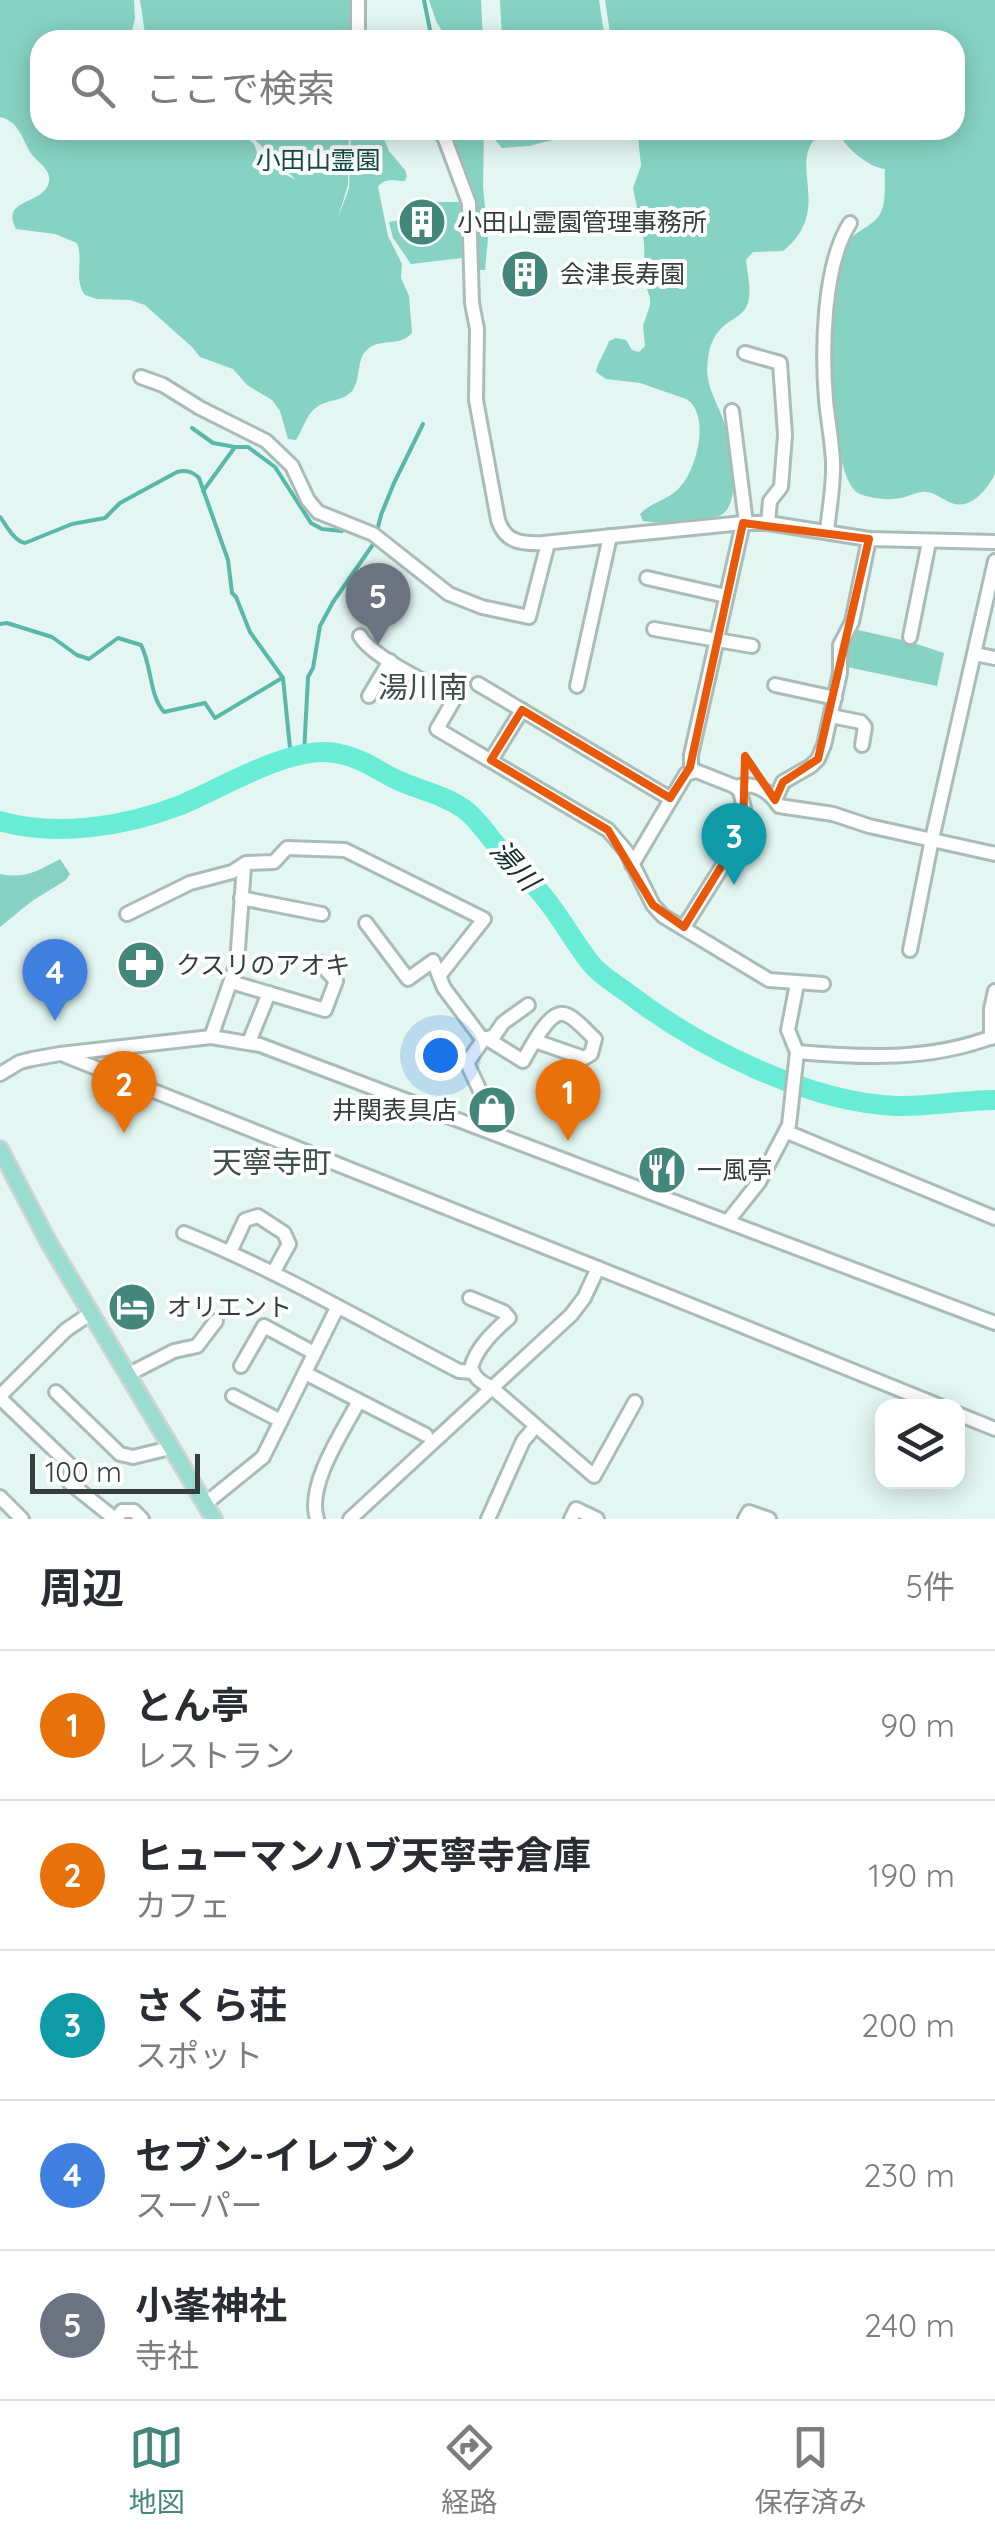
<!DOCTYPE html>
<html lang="ja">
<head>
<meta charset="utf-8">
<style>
  :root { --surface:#fff; --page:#f7f7f7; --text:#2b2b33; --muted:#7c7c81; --line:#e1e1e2; --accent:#43867a }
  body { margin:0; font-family:Quicksand,"Noto Sans JP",sans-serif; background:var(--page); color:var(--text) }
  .controls { position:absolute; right:30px; bottom:30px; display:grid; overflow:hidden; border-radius:20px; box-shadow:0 5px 25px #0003 }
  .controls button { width:90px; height:90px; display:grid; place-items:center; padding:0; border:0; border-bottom:2px solid var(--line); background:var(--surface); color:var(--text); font:50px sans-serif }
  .scale { position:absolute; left:30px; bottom:25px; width:170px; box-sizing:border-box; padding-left:10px; border:5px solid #363e3c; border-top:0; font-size:28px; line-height:35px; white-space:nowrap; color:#363e3c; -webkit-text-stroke:8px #fff; paint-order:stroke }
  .you { position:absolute; left:440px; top:1055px; width:35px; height:35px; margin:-25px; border:8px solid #fff; border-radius:50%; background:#1a73e8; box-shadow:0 0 0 15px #1a73e833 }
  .badge { display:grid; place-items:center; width:65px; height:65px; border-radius:50%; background:var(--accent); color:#fff; font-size:32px; font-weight:700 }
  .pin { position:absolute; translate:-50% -82px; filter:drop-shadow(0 2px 5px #0008) }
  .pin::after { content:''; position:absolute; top:52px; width:35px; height:30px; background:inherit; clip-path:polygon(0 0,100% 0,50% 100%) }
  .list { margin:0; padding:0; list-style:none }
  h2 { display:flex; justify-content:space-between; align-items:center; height:130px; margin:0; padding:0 40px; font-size:42px }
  h2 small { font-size:32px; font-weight:400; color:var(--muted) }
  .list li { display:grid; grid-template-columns:65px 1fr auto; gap:30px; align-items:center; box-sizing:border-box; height:150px; padding:0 40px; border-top:2px solid var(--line) }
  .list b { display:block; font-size:38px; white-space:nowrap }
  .list p { margin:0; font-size:32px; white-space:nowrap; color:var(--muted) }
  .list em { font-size:32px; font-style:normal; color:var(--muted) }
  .icon { flex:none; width:55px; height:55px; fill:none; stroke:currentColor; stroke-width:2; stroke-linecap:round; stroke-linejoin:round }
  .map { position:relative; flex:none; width:995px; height:1519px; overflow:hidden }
  .search { position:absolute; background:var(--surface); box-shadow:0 5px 25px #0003; left:30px; right:30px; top:30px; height:110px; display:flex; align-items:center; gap:25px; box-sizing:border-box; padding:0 35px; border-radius:30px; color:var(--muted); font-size:38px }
  .sheet { height:880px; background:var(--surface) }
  nav { display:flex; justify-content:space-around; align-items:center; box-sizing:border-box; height:140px; border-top:2px solid var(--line); background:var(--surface); font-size:28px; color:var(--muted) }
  nav a { display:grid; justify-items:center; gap:5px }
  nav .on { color:var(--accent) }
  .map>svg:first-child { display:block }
  .green { fill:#87d3c3 }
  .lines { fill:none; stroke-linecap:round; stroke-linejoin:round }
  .stream { stroke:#59b8a7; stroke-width:4 }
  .river { stroke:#68ecd5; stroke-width:20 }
  .minor-casing { stroke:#aabcb7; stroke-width:18 }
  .major-casing { stroke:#d3d5d4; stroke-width:20 }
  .minor { stroke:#fff; stroke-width:12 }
  .major { stroke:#9bdcd1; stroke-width:15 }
  .marked { fill:none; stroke:#e8590c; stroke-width:8; stroke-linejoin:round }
  .labels { text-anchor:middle; stroke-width:8; stroke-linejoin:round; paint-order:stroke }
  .park-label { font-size:25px; fill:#114b42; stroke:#fff }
  .poi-label { font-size:25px; fill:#363e3c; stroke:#fff; text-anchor:start }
  .water-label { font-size:28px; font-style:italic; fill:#19302b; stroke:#fff }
  .quarter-label { font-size:30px; fill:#404f4c; stroke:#fff }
</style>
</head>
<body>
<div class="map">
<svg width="995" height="1519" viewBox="0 0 995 1519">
  <rect width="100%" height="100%" fill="#e3f6f1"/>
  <!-- green -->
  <g class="green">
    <path d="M 0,0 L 134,0 L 135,18 L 130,40 L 40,40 L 40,130 L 238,130 L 254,144 L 258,155 L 267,165 L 296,180 L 245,130 L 349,130 L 348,185 L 337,221 L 349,188 L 351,134 L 353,130 L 381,132 L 389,151 L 405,170 L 407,176 L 405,181 C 395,181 384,177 378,187 L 388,236 L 402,264 L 401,278 L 409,296 L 412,333 C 400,347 383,338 369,348 C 355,358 362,378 352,391 C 342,402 328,399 317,407 C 306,414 303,430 296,440 L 288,439 L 280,411 L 272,400 L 247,385 L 233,369 L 200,357 L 192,347 L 145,305 L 130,300 L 97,299 L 85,295 C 73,279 84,261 77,243 L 55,234 L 16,229 C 0,199 40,205 48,185 C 54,170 37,163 30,152 C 21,136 19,122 0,117 Z"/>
    <path d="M 140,0 L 350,0 L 351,40 L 146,40 Z"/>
    <path d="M 429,0 L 481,0 L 483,40 L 447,40 L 436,21 Z"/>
    <path d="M 500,0 L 599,0 L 605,40 L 502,40 Z"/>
    <path d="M 605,0 L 995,0 L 995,474 C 988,488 973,508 955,504 C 945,502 937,493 927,492 C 919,491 912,495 905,497 C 891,501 873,499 860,494 C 827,481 829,306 836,272 C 839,262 843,245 851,238 C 860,229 874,225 880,214 C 887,202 884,182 885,169 C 870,167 854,154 844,142 L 843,136 L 847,130 L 955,130 L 955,40 L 611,40 Z"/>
    <path d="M 447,130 L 484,130 L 483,187 L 488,238 L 485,270 L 480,270 L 477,266 C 477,219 465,174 447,130 Z"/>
    <path d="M 509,130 L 827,130 C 822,133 818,136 814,140 C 791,168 832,212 783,251 L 753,252 L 746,260 C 747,272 751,285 749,298 C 746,318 730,317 719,331 C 712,339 709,349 708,359 C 704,383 715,398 723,419 C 730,439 744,502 721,515 C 712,519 699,519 690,520 C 674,523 660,524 643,521 L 640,514 C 651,502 669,500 680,487 C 697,469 711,413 686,399 L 640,383 L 606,379 L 596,372 C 597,363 606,351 609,341 L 616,338 L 626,340 L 632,350 L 639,352 L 645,346 L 643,326 L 650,305 L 650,298 L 645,283 L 644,242 L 633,188 L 641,166 L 638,136 L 631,131 L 564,137 L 529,146 L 502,148 L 496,141 L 500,133 Z"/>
    <path d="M 437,202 L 461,202 L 462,258 L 411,264 L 393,238 L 389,222 L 410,218 L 413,235 L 438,232 Z"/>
    <path d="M 858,630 L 911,642 L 944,653 L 937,686 L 847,667 L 845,650 Z"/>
    <path d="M 60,859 L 70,874 L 66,880 L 32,901 L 0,927 L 0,874 C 27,879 37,871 60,859 Z"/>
  </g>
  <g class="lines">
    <!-- stream -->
    <g class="stream">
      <path d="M 424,0 L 432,40"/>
      <path d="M 192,428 L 213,443 L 235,447"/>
      <path d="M 203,491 L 235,447 L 248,447 L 275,467 L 311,523 L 322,529 L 342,531"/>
      <path d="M 0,517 C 7,526 14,541 25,543 L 72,524 L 105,518 L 120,503 L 177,472 C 186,470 192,471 199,478 L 228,560 L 232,593 L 236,597 L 250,632 L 283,678 L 291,758"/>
      <path d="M 0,624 L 7,623 L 52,637 L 77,655 L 89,659 L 118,638 L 141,645 C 152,666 149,695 164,712 L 205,703 L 215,718 L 282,678"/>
      <path d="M 304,754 L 308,677 L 313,668 L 320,626 L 333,602 L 374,543 L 381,515 L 394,483 L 423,424"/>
    </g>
    <!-- river -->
    <path class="river" d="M 0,821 C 55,837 124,827 178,806 C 221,789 294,742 340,754 C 361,758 377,770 395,779 C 418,790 443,794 464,809 C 479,820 487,835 499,848 C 512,864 527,877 540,892 C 560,915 574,943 593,966 C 603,977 617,985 629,994 C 698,1047 809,1103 897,1106 C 930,1107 962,1100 995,1100"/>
    <!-- minor casing -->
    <g class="minor-casing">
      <g id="minor">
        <path d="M 358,0 L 358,40"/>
        <path d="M 439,130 L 445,139 L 469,203 L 472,303 L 477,329 L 476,400 L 498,520 C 505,542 521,544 543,543 L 743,523 L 768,523 L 869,539 L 995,542"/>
        <path d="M 745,353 L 780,363 L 785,435 L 781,487 L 770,501 L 768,523"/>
        <path d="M 141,377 L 163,385 L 200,408 L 266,441 L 292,466 L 308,500 L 318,512 L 373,534 L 449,594 L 482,607 L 529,617 L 548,543"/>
        <path d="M 732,411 L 746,523"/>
        <path d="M 827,532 C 829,509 834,486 833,462 C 832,441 828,421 826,400 C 822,350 823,265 850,223"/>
        <path d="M 647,578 L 726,596"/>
        <path d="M 654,629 L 752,646"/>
        <path d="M 360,636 C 373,658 431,684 455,698 L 437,729 L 608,830 L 626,851 L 653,905 L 663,916 L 769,980 L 823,984"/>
        <path d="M 910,637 L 929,542"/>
        <path d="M 975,654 L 995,658"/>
        <path d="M 478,684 L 671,799"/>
        <path d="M 775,685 L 835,698"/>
        <path d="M 577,686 L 610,536"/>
        <path d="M 369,696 L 390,661"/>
        <path d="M 831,716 L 861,722 L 865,727 L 862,745"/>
        <path d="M 491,760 L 522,710"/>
        <path d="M 691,772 L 691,755 L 743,523"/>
        <path d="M 736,787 C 754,781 769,791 779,806 L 833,814 L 869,826 L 995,854"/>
        <path d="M 775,800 L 783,782 L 811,766 L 818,759 L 824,745 L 840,673 L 840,645 L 852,622 L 869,539"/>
        <path d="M 632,865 L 686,774 L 696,771 L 734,786 L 740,791 L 744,808 L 744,821 L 737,843 L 684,927"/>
        <path d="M 241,898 L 322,914"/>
        <path d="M 127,914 L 190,883 L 232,872 L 246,863 L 274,862 L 287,848 L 345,850 L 484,919 L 439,976"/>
        <path d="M 366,923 L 408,979 L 433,961 L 444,988 L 483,1040"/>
        <path d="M 910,950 L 932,839 L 995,561"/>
        <path d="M 231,982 L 325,1010 L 336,981 L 320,963"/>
        <path d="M 211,1037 L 237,963 L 244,866"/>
        <path d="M 486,1038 L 523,1061 C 530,1049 549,1010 564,1014 C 574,1016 587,1032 595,1039 L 591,1054 L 584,1058 L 535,1041"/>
        <path d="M 991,1038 L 991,1009 L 995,991"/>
        <path d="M 249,1042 L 269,993"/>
        <path d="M 797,1052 C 864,1058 930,1061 995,1036"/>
        <path d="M 61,1054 L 668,1296 L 940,1406"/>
        <path d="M 0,1074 L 20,1062 L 32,1059 L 60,1054 L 211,1037 L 260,1045 L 995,1323"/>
        <path d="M 474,1126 L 483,1097 L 467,1063 L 483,1040 L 494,1036 L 503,1023 L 528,1005"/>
        <path d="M 787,1132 L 995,1218"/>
        <path d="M 728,1221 L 759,1182 L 789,1125 L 797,1052 L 788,1030 L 797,984"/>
        <path d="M 184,1233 C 279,1271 368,1324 459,1371 L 472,1372"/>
        <path d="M 230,1252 L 245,1220 L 258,1216 L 284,1233 L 289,1244 L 273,1273"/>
        <path d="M 470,1298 L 504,1312 L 509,1318 C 494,1331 476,1348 471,1368 C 475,1378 481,1383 491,1387 L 594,1476 L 635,1402"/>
        <path d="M 241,1366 L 264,1326 L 314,1353"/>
        <path d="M 305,1373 L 426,1435"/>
        <path d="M 127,1375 L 174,1351 L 197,1346 L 216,1321"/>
        <path d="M 56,1392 L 120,1454 L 133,1457 L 170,1448"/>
        <path d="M 0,1396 L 66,1330 L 91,1313"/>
        <path d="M 233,1396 L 281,1421"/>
        <path d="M 0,1398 L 71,1466 L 70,1483 L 115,1519"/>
        <path d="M 958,1414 L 995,1429"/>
        <path d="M 0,1497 L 22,1519"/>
        <path d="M 205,1504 L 263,1457 L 337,1308"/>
        <path d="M 116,1519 L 122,1511 L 134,1511 L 142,1519"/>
        <path d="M 317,1519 C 306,1485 343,1431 359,1401"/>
        <path d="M 350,1519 L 571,1315 L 584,1298 L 598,1268"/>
        <path d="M 488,1519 L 523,1441 L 535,1427"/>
        <path d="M 571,1519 L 576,1509 L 597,1519"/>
        <path d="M 745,1519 L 749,1512 L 769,1519"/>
      </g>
    </g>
    <!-- major casing -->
    <g class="major-casing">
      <path id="major" d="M 0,1149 L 49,1243 L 214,1519"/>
    </g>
    <!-- minor -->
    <use href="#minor" class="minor"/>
    <!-- major -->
    <use href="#major" class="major"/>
  </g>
  <!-- marked area -->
  <path class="marked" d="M 743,523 L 869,539 L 818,759 L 783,782 L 775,800 L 745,756 L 743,831 L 684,927 L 653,905 L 608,830 L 491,760 L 522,710 L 670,798 L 690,767 Z"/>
  <!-- icons -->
  <defs>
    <g id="building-disc" transform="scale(2.5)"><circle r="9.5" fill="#43867a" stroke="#fff"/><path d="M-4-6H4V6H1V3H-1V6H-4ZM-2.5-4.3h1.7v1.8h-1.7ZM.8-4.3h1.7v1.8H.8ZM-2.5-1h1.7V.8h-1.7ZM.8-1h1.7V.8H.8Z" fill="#fff"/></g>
    <g id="pharmacy-disc" transform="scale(2.5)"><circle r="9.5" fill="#43867a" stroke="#fff"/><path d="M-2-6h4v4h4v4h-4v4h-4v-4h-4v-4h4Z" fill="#fff"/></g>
    <g id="shop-disc" transform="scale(2.5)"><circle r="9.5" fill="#43867a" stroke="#fff"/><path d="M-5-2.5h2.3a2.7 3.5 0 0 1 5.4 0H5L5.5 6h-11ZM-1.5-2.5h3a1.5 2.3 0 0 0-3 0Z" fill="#fff"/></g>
    <g id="restaurant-disc" transform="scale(2.5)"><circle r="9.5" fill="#43867a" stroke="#fff"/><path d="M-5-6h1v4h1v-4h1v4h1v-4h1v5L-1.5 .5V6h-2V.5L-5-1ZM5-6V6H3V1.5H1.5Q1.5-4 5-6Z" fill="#fff"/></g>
    <g id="hotel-disc" transform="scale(2.5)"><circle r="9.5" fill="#43867a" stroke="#fff"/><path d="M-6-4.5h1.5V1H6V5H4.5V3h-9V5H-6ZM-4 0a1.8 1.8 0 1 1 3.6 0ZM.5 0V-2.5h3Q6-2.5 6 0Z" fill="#fff"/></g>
  </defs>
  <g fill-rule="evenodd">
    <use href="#building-disc" x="422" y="222"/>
    <use href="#building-disc" x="525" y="274"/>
    <use href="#pharmacy-disc" x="141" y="965"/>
    <use href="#shop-disc" x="492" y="1110"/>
    <use href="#restaurant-disc" x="662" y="1170"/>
    <use href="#hotel-disc" x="132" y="1307"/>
  </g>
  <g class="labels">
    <!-- park labels -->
    <g class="park-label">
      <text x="318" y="169">小田山霊園</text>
    </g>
    <!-- poi labels -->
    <g class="poi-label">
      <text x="457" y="231">小田山霊園管理事務所</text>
      <text x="560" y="283">会津長寿園</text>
      <text x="176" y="974">クスリのアオキ</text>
      <text x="457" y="1119" text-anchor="end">井関表具店</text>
      <text x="697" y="1179">一風亭</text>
      <text x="167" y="1316">オリエント</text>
    </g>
    <!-- water labels -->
    <g class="water-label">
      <text transform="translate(515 865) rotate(48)" y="10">湯川</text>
    </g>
    <!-- quarter labels -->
    <g class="quarter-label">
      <text x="423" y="698">湯川南</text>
      <text x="272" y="1173">天寧寺町</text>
    </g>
  </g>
</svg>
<div class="controls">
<button><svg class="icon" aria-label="layers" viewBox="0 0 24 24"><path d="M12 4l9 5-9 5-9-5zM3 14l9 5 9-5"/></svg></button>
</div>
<div class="scale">100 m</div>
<div class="you"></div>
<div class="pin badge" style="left:568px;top:1141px;background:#e8710a">1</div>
<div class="pin badge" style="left:124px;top:1133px;background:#e8710a">2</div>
<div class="pin badge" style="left:734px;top:885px;background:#0f9aa8">3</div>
<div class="pin badge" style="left:55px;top:1021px;background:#3f7fe0">4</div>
<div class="pin badge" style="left:378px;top:645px;background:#6b7280">5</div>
<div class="search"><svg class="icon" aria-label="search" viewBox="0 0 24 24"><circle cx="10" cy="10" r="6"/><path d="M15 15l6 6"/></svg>ここで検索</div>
</div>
<section class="sheet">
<h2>周辺<small>5件</small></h2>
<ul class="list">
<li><span class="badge" style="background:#e8710a">1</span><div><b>とん亭</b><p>レストラン</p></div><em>90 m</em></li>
<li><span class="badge" style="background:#e8710a">2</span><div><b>ヒューマンハブ天寧寺倉庫</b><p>カフェ</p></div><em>190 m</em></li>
<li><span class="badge" style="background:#0f9aa8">3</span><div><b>さくら荘</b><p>スポット</p></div><em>200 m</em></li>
<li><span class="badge" style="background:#3f7fe0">4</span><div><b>セブン-イレブン</b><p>スーパー</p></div><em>230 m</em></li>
<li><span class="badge" style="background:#6b7280">5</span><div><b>小峯神社</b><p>寺社</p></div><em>240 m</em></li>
</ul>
</section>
<nav>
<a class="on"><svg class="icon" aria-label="map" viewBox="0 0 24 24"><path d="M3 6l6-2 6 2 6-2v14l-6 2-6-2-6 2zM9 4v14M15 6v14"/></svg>地図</a>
<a><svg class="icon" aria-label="directions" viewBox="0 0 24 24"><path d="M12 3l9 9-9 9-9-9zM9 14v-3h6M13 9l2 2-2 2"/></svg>経路</a>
<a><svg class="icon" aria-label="saved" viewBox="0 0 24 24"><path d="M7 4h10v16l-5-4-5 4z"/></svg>保存済み</a>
</nav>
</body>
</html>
